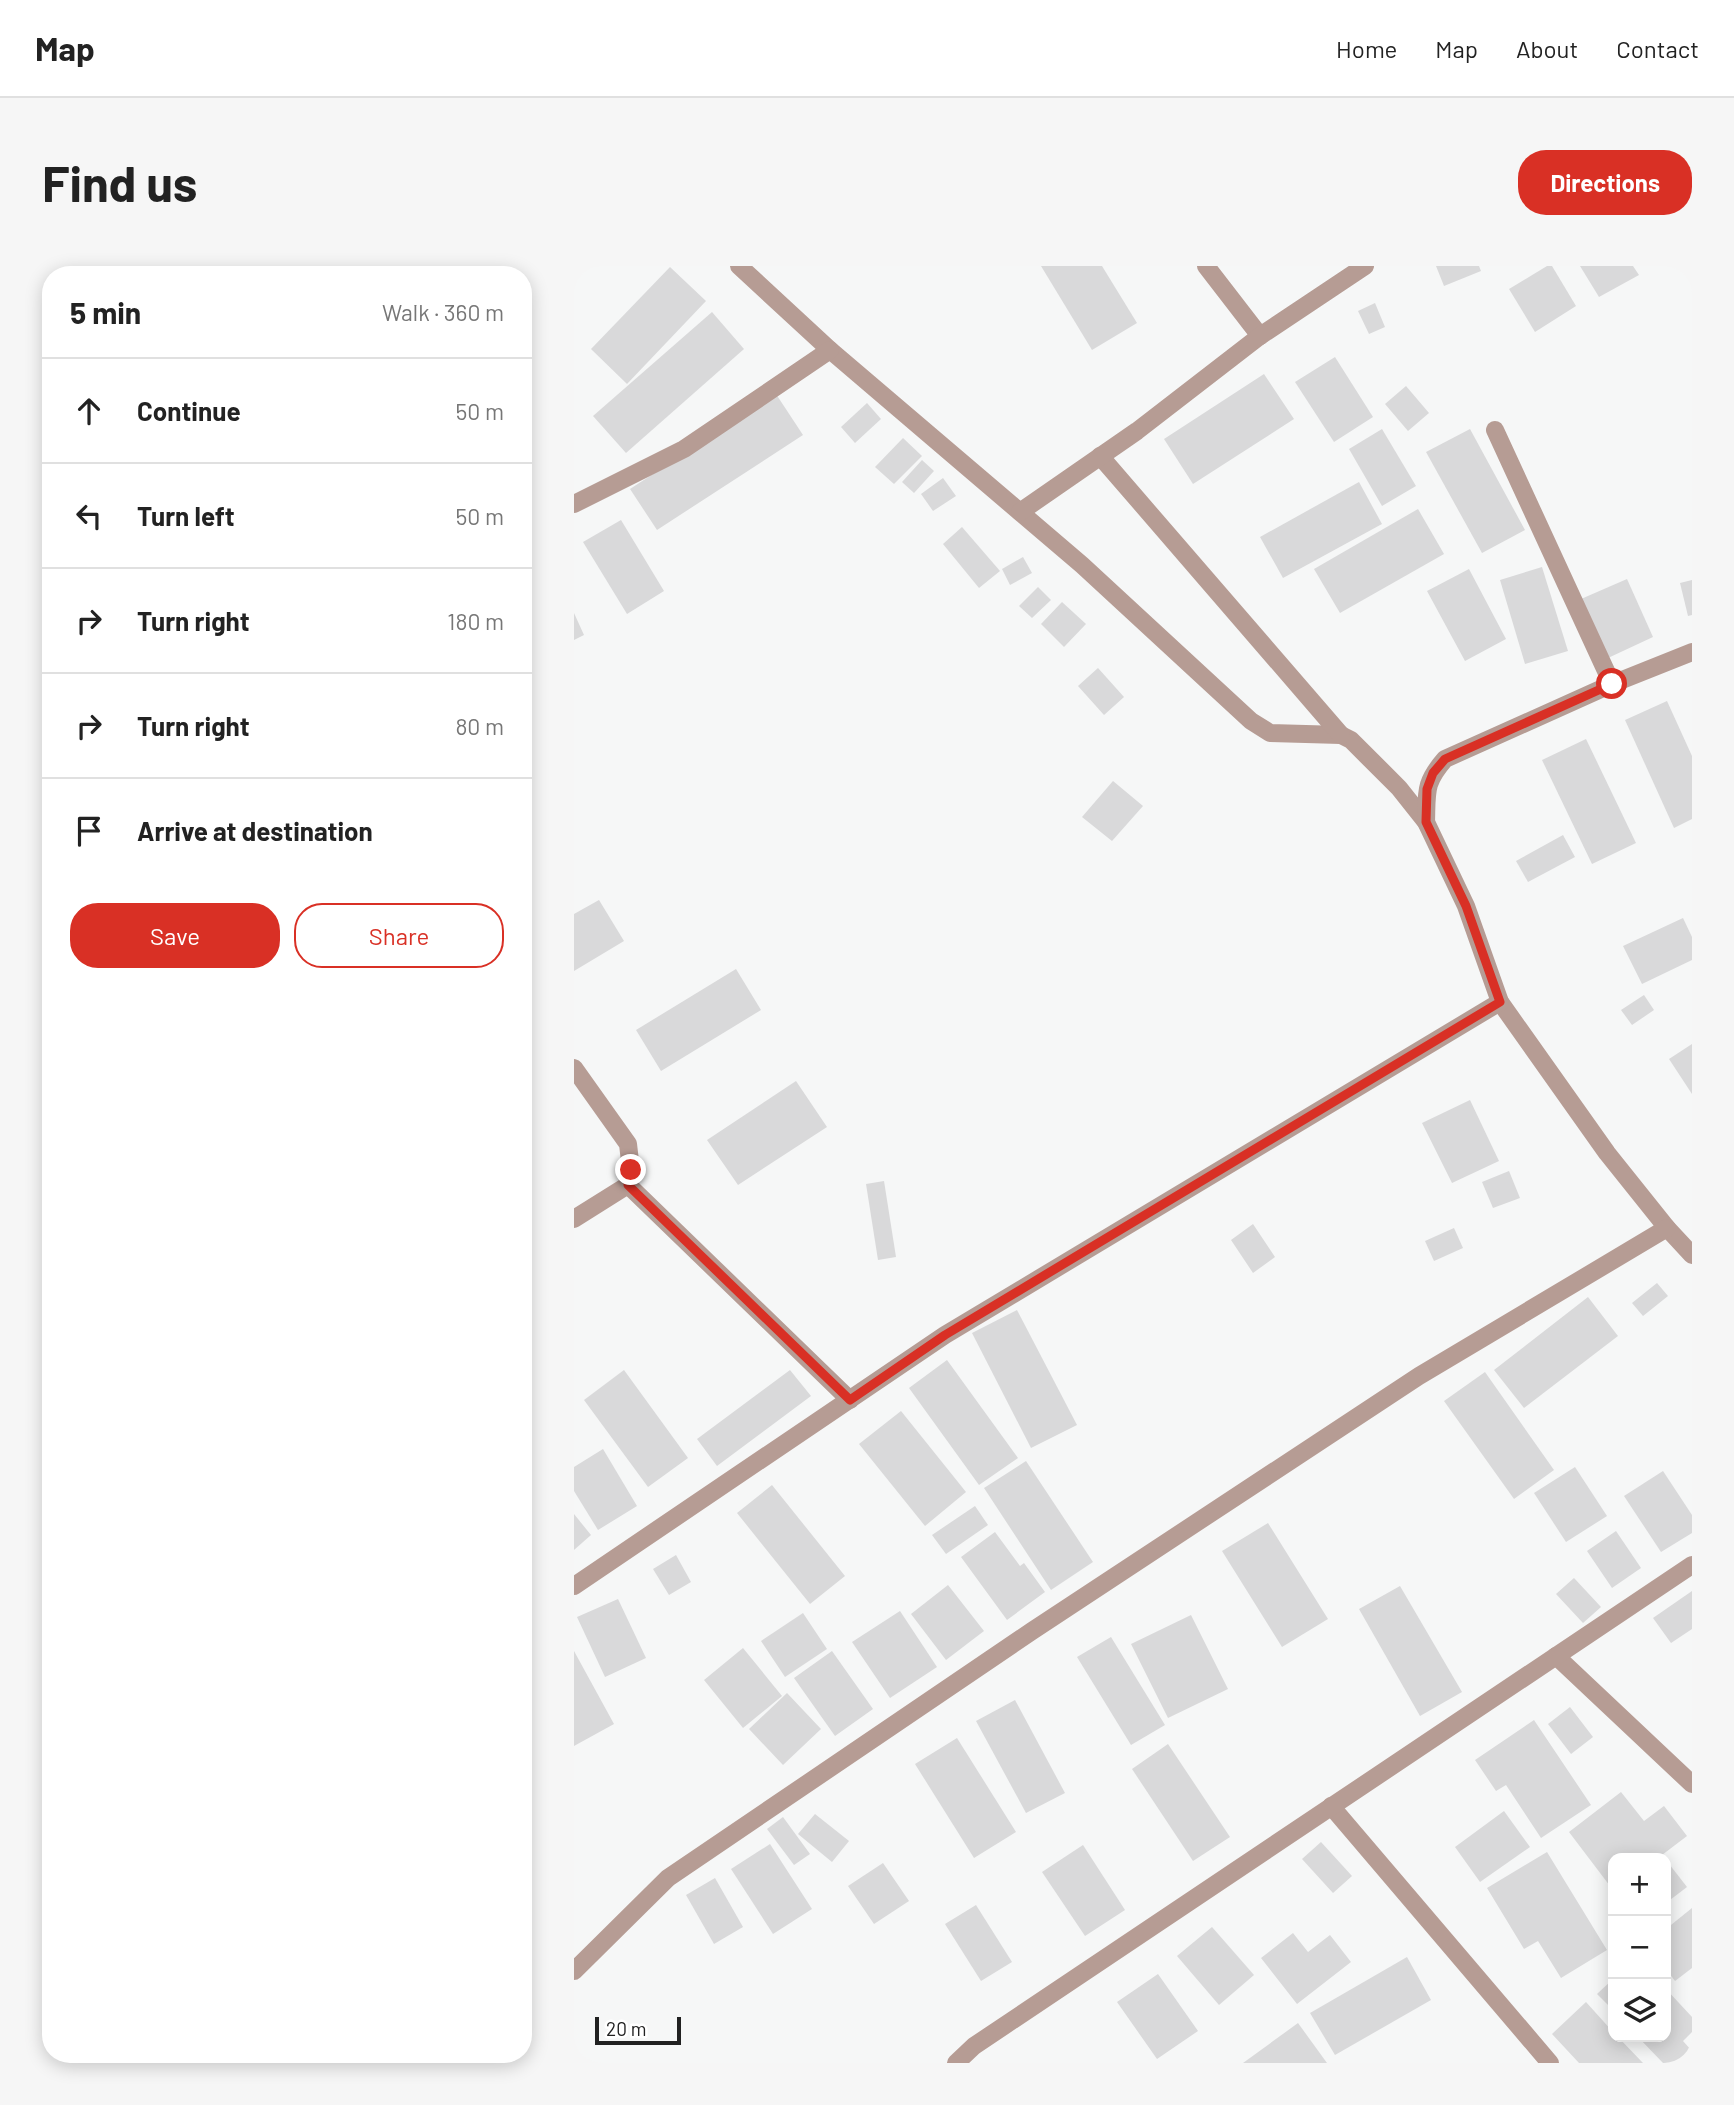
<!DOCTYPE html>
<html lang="en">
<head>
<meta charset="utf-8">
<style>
  :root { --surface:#fff; --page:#f6f6f6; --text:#222; --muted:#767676; --line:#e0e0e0; --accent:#d93025 }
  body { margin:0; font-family:Barlow,sans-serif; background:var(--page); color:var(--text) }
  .controls { position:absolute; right:21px; bottom:21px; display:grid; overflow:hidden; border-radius:14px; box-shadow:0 4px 18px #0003 }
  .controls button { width:63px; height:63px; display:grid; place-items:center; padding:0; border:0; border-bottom:2px solid var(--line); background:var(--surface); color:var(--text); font:35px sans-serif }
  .scale { position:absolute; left:21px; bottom:18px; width:86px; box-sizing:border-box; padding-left:7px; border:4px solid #212121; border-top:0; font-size:19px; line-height:24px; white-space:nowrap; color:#212121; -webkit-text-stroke:5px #fff; paint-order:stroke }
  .stop { position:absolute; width:21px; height:21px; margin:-16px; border:5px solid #d93025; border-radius:50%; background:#fff }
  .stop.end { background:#d93025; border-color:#fff; box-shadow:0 2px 7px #0008 }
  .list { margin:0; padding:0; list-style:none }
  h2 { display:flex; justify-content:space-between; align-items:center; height:91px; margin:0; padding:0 28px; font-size:30px }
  h2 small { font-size:23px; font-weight:400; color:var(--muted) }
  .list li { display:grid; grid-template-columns:46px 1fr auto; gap:21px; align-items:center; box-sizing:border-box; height:105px; padding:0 28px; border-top:2px solid var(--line) }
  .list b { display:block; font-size:26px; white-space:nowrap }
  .list em { font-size:23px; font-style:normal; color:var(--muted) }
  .actions { display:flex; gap:14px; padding:21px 28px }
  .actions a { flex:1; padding:16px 0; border:2px solid var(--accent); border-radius:28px; text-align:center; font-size:24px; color:var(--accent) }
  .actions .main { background:var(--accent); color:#fff }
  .icon { flex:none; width:38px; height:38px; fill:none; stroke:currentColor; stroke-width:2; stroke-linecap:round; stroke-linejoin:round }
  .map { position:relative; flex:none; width:1118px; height:1797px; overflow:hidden; border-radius:28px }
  header { display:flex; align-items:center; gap:42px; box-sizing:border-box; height:98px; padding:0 35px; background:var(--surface); border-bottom:2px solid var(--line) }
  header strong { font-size:33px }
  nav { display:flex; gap:38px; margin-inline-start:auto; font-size:24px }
  .intro { display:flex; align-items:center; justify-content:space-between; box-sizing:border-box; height:168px; padding:0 42px }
  h1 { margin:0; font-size:49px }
  .button { padding:18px 32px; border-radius:28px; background:var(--accent); color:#fff; font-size:24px; font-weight:700 }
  main { display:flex; gap:42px; padding:0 42px }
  aside { flex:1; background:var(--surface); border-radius:28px; box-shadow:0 4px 18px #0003 }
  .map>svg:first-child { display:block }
  .building { fill:#d9d9da }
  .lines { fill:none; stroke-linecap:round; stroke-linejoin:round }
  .minor { stroke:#b69c94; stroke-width:18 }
  .route { stroke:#d93025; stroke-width:9 }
</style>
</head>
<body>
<header>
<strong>Map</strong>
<nav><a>Home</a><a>Map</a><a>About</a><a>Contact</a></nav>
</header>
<div class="intro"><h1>Find us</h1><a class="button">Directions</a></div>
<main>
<aside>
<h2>5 min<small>Walk · 360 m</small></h2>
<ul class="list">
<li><svg class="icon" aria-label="ahead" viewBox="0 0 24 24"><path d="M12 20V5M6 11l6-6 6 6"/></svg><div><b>Continue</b></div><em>50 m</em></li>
<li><svg class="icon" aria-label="left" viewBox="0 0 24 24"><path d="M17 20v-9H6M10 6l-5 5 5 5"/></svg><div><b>Turn left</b></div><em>50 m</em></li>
<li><svg class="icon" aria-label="right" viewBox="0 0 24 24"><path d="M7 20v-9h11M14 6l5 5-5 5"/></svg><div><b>Turn right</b></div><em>180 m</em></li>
<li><svg class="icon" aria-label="right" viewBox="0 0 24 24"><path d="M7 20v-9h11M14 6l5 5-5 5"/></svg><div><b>Turn right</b></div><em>80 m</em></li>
<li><svg class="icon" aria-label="arrive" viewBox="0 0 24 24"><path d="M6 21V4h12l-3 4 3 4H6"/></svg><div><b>Arrive at destination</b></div></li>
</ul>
<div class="actions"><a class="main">Save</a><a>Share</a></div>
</aside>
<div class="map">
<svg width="1118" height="1797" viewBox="0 0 1118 1797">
  <rect width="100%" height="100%" fill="#f6f7f7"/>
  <!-- building -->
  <g class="building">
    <path d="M 467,0 L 528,0 L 563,57 L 518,84 Z"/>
    <path d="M 862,0 L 905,0 L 907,5 L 870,20 Z"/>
    <path d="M 973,0 L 978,0 L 1002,40 L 961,66 L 935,23 Z"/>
    <path d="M 1006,0 L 1059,0 L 1065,9 L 1025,31 Z"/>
    <path d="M 96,1 L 132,35 L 53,118 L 17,83 Z"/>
    <path d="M 801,37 L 811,61 L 795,68 L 784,45 Z"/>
    <path d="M 138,46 L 170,83 L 52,187 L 19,150 Z"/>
    <path d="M 761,91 L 799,151 L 760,176 L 721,116 Z"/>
    <path d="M 690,108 L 720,153 L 619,218 L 590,173 Z"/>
    <path d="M 832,120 L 855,147 L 834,165 L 811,138 Z"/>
    <path d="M 202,128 L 229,169 L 83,264 L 56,223 Z"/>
    <path d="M 293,137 L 307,153 L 281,177 L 267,161 Z"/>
    <path d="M 808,163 L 842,220 L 808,240 L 775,183 Z"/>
    <path d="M 896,163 L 951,264 L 908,287 L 852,186 Z"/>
    <path d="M 329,172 L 348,190 L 320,218 L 301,201 Z"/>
    <path d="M 348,194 L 360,205 L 340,227 L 328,216 Z"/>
    <path d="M 369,212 L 382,230 L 359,245 L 347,228 Z"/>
    <path d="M 785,216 L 808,258 L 709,312 L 686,271 Z"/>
    <path d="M 844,243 L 870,288 L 766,347 L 740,303 Z"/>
    <path d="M 47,254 L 90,325 L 53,348 L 9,276 Z"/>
    <path d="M 388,261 L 426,305 L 405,322 L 369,278 Z"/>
    <path d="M 449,291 L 458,307 L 436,319 L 428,303 Z"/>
    <path d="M 968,301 L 994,385 L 951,398 L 926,314 Z"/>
    <path d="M 895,303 L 932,373 L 891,395 L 853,325 Z"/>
    <path d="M 1053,313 L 1079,371 L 1034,392 L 1007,333 Z"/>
    <path d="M 1118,314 L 1118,349 L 1114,350 L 1106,317 Z"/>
    <path d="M 464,321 L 477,334 L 458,352 L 445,340 Z"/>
    <path d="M 488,336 L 512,358 L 490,381 L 467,358 Z"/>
    <path d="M 0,347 L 10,369 L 0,374 Z"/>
    <path d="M 524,402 L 550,431 L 530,449 L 504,420 Z"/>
    <path d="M 1093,435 L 1118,490 L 1118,553 L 1100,562 L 1051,454 Z"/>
    <path d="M 1012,473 L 1062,577 L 1018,598 L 968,494 Z"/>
    <path d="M 539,515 L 569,540 L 538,575 L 508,551 Z"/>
    <path d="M 989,569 L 1001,591 L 954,616 L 942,595 Z"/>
    <path d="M 25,634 L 50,675 L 0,705 L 0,648 Z"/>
    <path d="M 1109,652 L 1118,671 L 1118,694 L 1068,718 L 1049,680 Z"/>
    <path d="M 162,703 L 187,744 L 87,805 L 62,764 Z"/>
    <path d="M 1070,729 L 1080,744 L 1058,759 L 1047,744 Z"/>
    <path d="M 1118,778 L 1118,828 L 1095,793 Z"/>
    <path d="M 222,815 L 253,861 L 164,919 L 133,874 Z"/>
    <path d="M 896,834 L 925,895 L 878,917 L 848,857 Z"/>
    <path d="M 935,905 L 946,932 L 919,942 L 908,916 Z"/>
    <path d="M 310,915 L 322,991 L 304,994 L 292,918 Z"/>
    <path d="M 679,958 L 701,991 L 679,1007 L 657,974 Z"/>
    <path d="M 880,962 L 889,982 L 860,995 L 851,975 Z"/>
    <path d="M 1083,1017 L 1094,1030 L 1069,1050 L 1058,1037 Z"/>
    <path d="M 1014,1031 L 1044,1070 L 950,1142 L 920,1104 Z"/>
    <path d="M 443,1044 L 503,1159 L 457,1182 L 398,1067 Z"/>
    <path d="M 373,1094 L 444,1192 L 405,1219 L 335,1122 Z"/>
    <path d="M 50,1104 L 114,1192 L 74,1221 L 10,1134 Z"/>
    <path d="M 216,1104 L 237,1130 L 143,1200 L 123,1173 Z"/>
    <path d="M 911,1106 L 980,1204 L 940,1233 L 870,1135 Z"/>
    <path d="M 327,1145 L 392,1226 L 351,1260 L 285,1178 Z"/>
    <path d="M 29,1183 L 63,1240 L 24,1264 L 0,1225 L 0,1201 Z"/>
    <path d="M 452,1195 L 519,1296 L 477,1324 L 410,1222 Z"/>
    <path d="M 1001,1201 L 1033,1250 L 992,1276 L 960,1227 Z"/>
    <path d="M 1089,1205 L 1118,1249 L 1118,1267 L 1087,1286 L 1050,1230 Z"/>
    <path d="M 198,1219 L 271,1310 L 236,1338 L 163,1247 Z"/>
    <path d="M 401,1240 L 414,1259 L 372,1288 L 358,1269 Z"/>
    <path d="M 0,1248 L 17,1269 L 0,1284 Z"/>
    <path d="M 694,1257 L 754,1353 L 708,1381 L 648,1285 Z"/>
    <path d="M 1042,1265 L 1067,1302 L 1038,1322 L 1013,1285 Z"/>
    <path d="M 421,1266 L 446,1300 L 450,1297 L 471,1326 L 433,1354 L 387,1291 Z"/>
    <path d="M 102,1289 L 117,1316 L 95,1329 L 79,1303 Z"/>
    <path d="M 1000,1312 L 1027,1341 L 1009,1357 L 982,1328 Z"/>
    <path d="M 374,1319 L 410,1365 L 372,1394 L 337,1348 Z"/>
    <path d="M 826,1320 L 888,1426 L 846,1450 L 785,1343 Z"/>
    <path d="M 1118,1325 L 1118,1363 L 1097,1377 L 1079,1352 Z"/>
    <path d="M 44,1333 L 72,1392 L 31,1411 L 3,1351 Z"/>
    <path d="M 326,1345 L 363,1401 L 316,1432 L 278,1376 Z"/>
    <path d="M 229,1347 L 253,1383 L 211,1411 L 187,1375 Z"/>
    <path d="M 617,1349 L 654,1423 L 594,1452 L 557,1378 Z"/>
    <path d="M 537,1371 L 591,1459 L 557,1479 L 503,1391 Z"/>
    <path d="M 169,1382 L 208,1430 L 169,1462 L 130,1414 Z"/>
    <path d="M 0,1385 L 40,1458 L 0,1480 Z"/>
    <path d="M 258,1385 L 299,1443 L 261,1470 L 220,1412 Z"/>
    <path d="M 213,1427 L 247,1463 L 209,1499 L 175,1463 Z"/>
    <path d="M 441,1434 L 491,1527 L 452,1547 L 402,1455 Z"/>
    <path d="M 996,1441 L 1019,1471 L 997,1488 L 974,1458 Z"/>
    <path d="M 960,1454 L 1017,1539 L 967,1572 L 932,1519 L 922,1525 L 901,1494 Z"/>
    <path d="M 383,1472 L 442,1566 L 400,1592 L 341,1498 Z"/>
    <path d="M 594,1478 L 656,1571 L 619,1595 L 558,1503 Z"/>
    <path d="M 1047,1526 L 1070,1555 L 1090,1540 L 1113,1570 L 1088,1589 L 1090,1592 L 1039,1592 L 1039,1624 L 995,1566 Z"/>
    <path d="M 930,1545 L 956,1581 L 906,1616 L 881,1581 Z"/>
    <path d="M 241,1548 L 275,1575 L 258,1596 L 224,1568 Z"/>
    <path d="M 209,1551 L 236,1588 L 220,1599 L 193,1563 Z"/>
    <path d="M 747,1576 L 778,1610 L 759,1627 L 728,1593 Z"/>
    <path d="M 196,1578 L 238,1643 L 199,1668 L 157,1603 Z"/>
    <path d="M 509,1579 L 551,1644 L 511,1670 L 468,1606 Z"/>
    <path d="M 973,1586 L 1033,1684 L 987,1712 L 964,1675 L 950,1683 L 913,1622 Z"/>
    <path d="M 1092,1594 L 1113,1621 L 1092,1637 Z"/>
    <path d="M 309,1597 L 335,1635 L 300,1658 L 274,1620 Z"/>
    <path d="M 141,1612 L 169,1661 L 140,1678 L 112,1629 Z"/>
    <path d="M 402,1639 L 438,1696 L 407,1715 L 371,1658 Z"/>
    <path d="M 1118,1642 L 1118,1702 L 1101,1715 L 1092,1703 L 1092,1663 Z"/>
    <path d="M 638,1661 L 680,1709 L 645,1739 L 603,1690 Z"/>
    <path d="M 719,1667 L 734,1686 L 756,1669 L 777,1696 L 723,1738 L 687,1692 Z"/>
    <path d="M 833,1691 L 857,1734 L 761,1789 L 736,1747 Z"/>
    <path d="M 584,1708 L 624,1765 L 583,1793 L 543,1736 Z"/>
    <path d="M 1039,1713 L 1039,1744 L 1023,1728 Z"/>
    <path d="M 1092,1723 L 1118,1751 L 1118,1766 L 1109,1775 L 1118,1785 L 1118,1789 L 1109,1797 L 1089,1797 L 1064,1771 L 1092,1771 Z"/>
    <path d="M 1012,1736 L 1039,1766 L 1039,1771 L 1044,1771 L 1069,1797 L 1005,1797 L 978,1768 Z"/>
    <path d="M 724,1757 L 753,1797 L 669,1797 Z"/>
  </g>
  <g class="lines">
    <!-- minor -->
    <g class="minor">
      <path d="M 165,0 L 256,84 L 508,299 L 677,455 L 696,467 L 767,469 L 777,474 L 825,522 L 852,556 L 892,640 L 926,736 L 1033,887 L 1093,962 L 1118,989"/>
      <path d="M 632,0 L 686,70"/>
      <path d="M 921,164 L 1038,418"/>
      <path d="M 526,190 L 767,469"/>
      <path d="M 0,238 L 110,183 L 256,84"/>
      <path d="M 446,246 L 563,165 L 686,70 L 791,0"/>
      <path d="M 852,556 C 853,526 850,517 871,493 L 1038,418 L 1118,386"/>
      <path d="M 0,802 L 54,878 L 57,904 L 54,919 L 0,953"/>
      <path d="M 54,919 L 276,1134"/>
      <path d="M 0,1320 L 371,1069 L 926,736"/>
      <path d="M 982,1390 L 1118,1518"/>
      <path d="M 757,1540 L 976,1797"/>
      <path d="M 0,1705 L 94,1612 L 458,1365 L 845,1110 L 1093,962"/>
      <path d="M 382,1797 L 400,1780 L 1118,1299"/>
    </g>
  </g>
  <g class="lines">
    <!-- route -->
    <path class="route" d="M 57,904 L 54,919 L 276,1134 L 371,1069 L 926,736 L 892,640 L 852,556 L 853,523 L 859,507 L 871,493 L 1038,418"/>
  </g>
</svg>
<div class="controls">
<button>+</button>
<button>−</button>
<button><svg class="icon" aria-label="layers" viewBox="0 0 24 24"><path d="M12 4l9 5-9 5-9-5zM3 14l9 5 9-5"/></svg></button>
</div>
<div class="scale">20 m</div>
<div class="stop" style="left:1038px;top:418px"></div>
<div class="stop end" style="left:57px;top:904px"></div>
</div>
</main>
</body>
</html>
